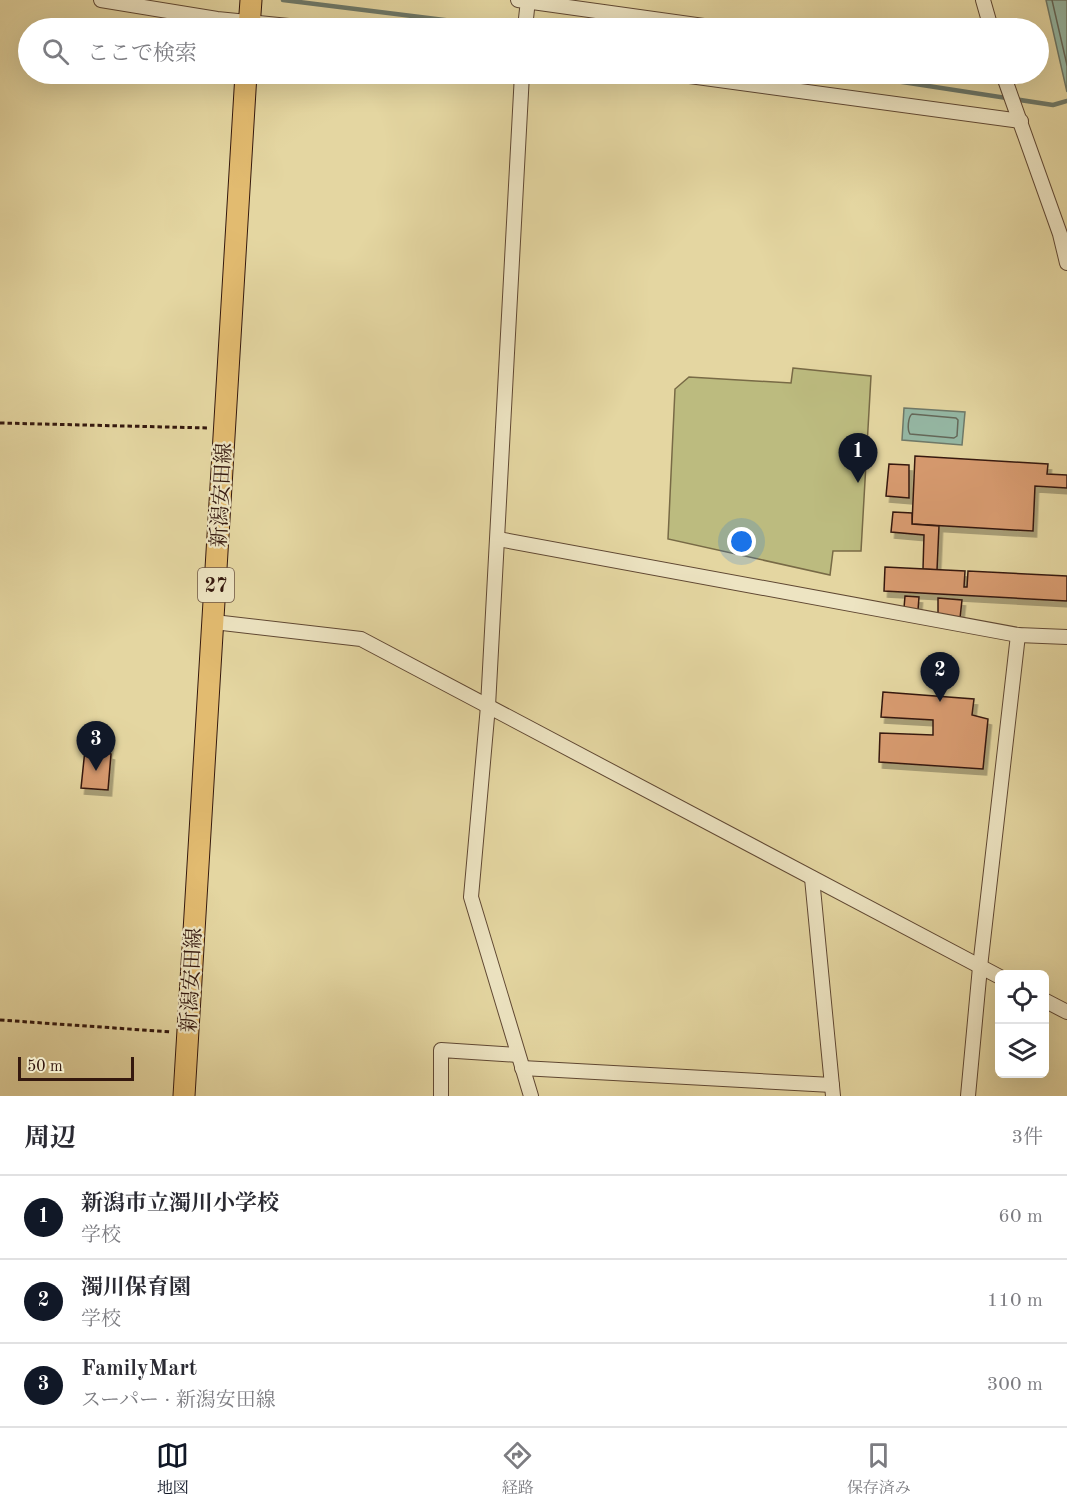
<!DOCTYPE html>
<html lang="ja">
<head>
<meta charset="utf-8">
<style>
  :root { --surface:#fff; --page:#f7f7f7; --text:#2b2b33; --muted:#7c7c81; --line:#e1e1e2; --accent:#111827 }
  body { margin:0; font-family:"Old Standard TT","Noto Serif JP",serif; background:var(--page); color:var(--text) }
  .controls { position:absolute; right:18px; bottom:18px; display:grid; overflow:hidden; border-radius:9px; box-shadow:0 6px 24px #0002 }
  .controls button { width:54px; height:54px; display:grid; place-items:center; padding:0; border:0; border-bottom:2px solid var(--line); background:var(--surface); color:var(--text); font:30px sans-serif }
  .scale { position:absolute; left:18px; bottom:15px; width:116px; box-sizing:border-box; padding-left:6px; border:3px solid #34180e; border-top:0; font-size:16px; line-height:21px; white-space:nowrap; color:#34180e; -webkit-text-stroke:4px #ede4c2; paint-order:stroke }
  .you { position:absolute; left:742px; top:542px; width:21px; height:21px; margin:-15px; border:4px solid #fff; border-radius:50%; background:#1a73e8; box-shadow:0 0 0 9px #1a73e833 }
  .badge { display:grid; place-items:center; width:39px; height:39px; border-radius:50%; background:var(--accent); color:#fff; font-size:20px; font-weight:700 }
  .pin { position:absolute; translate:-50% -50px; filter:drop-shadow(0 2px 3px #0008) }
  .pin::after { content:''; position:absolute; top:32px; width:21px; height:18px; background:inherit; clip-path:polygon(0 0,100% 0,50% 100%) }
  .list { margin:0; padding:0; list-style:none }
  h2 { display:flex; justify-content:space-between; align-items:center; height:78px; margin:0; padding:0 24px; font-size:26px }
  h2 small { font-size:20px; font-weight:400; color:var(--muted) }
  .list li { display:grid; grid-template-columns:39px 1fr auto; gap:18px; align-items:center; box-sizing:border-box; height:84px; padding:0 24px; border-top:2px solid var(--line) }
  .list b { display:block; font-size:22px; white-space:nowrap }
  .list p { margin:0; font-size:20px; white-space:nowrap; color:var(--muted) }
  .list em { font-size:20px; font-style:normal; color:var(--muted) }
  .icon { flex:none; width:33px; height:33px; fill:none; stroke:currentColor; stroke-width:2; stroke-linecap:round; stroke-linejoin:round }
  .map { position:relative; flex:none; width:1067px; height:1096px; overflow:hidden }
  .search { position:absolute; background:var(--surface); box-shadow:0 6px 24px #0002; left:18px; right:18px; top:18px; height:66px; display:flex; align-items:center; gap:15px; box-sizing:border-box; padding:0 21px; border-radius:33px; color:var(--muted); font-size:22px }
  .sheet { height:330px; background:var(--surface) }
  nav { display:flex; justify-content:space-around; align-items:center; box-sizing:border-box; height:84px; border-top:2px solid var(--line); background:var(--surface); font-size:16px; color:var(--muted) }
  nav a { display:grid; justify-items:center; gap:3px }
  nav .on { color:var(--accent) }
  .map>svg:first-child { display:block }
  .green { fill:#bcbb7f; stroke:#786a46; stroke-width:1.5 }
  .water { fill:#95b9a6; stroke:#6e7969; stroke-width:1.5 }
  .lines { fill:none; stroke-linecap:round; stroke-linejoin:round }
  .shore { stroke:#64685a; stroke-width:1.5 }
  .stream { stroke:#6e7969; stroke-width:4.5 }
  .building { fill:#d89b70; stroke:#34180e; stroke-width:1.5; filter:url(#shadow) }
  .street-casing { stroke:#604833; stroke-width:16 }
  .primary-casing { stroke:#34180e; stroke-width:23 }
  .path { stroke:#34180e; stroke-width:3; stroke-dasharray:4.5 3; stroke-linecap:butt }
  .street { stroke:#ede4c2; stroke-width:14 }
  .primary { stroke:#e2bb70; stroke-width:21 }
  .labels { text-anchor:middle; stroke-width:4.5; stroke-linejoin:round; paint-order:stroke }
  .shield { fill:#ede4c2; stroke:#6c5544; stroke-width:1.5 }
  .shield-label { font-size:20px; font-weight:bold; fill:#34180e }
  .street-label { font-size:21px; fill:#34180e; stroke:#ede4c2 }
</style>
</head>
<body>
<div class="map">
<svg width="1067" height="1096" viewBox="0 0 1067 1096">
  <defs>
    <filter id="shadow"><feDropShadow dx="3.5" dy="6" stdDeviation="0" flood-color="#0004"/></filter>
  </defs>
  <rect width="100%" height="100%" fill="#e4d6a1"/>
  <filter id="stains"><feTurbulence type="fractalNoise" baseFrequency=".00333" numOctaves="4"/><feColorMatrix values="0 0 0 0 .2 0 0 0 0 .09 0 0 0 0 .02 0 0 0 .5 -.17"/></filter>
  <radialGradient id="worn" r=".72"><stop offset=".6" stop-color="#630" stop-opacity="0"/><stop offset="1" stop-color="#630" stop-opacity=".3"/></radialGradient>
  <!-- green -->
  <path class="green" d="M 793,368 L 871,376 L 861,551 L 833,551 L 830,575 L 668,539 L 675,389 L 689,377 L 791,383 Z"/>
  <!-- water -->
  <g class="water">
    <path d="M 1046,0 L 1067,0 L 1067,92 Z"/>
    <path d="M 904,408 L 965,412 L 962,445 L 902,440 Z"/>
  </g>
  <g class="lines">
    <!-- shore -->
    <g class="shore">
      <path d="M 1052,0 L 1067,65"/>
      <path d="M 912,414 L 956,418 L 958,420 L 957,436 L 954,438 L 910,434 C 907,430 908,417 912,414 Z"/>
    </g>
    <!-- stream -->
    <g class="stream">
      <path d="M 283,0 L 509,28"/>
      <path d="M 850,74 L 1053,105 L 1067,101"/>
    </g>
  </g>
  <!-- building -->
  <g class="building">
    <path d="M 915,456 L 1048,464 L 1047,474 L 1067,475 L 1067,488 L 1035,486 L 1033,531 L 912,524 Z"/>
    <path d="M 889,464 L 909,465 L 909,498 L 886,496 Z"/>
    <path d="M 893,512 L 912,513 L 912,524 L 939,526 L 937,570 L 923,569 L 924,535 L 891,532 Z"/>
    <path d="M 885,567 L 965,571 L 964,587 L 967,587 L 968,571 L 1067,576 L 1067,601 L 884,591 Z"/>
    <path d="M 905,596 L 919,597 L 918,610 L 904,608 Z"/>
    <path d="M 938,598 L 962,600 L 960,618 L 938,615 Z"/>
    <path d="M 883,692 L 974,699 L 972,715 L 988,719 L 983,769 L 879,762 L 880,733 L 933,735 L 933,720 L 881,717 Z"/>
    <path d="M 86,740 L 110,743 L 108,753 L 111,754 L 108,790 L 81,788 Z"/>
  </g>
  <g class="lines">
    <!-- street casing -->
    <g class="street-casing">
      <g id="street">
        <path d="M 101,0 L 217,19 L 309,28"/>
        <path d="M 518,0 L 718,28"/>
        <path d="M 983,0 L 991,28"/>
        <path d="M 525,28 L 528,0"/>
        <path d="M 522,74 L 488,706 L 471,897 L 531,1096"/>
        <path d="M 675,74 L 1021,121"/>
        <path d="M 1003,74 L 1060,234 L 1067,263"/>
        <path d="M 498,539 L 1018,635 L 1067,637"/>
        <path d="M 214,622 L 361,639 L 1000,977"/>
        <path d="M 812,878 L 833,1096"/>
        <path d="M 1044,1000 L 1067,1012"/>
        <path d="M 522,1068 L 832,1085"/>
        <path d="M 441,1096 L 441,1050 L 518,1055"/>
        <path d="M 968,1096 L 980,967 L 1018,635"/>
      </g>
    </g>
    <!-- primary casing -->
    <g class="primary-casing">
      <g id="primary">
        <path d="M 249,28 L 251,0"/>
        <path d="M 184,1096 L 246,74"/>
      </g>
    </g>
    <!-- path -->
    <g class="path">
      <path d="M 0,423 L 208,428"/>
      <path d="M 0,1020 L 172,1032"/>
    </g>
    <!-- street -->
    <use href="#street" class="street"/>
    <!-- primary -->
    <use href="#primary" class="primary"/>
  </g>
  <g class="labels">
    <!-- shield labels -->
    <rect class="shield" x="198" y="568" width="36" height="34" rx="4.5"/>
    <g class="shield-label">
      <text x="216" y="592">27</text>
    </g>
    <!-- street labels -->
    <g class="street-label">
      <text transform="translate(221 495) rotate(-87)" y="7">新潟安田線</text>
      <text transform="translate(191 980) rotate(-87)" y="7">新潟安田線</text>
    </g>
  </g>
  <rect width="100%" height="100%" filter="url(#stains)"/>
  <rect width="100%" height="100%" fill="url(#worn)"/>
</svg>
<div class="controls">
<button><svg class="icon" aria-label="locate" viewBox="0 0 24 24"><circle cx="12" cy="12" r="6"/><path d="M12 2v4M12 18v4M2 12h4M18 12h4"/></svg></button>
<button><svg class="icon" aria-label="layers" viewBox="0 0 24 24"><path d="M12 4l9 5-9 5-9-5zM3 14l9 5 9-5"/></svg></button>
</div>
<div class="scale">50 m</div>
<div class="you"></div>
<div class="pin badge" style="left:858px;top:483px">1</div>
<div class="pin badge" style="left:940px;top:702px">2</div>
<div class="pin badge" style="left:96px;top:771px">3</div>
<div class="search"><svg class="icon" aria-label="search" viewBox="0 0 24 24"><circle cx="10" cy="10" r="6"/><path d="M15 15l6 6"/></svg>ここで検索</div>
</div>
<section class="sheet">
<h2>周辺<small>3件</small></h2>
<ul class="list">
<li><span class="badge">1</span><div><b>新潟市立濁川小学校</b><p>学校</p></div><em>60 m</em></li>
<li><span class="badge">2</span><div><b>濁川保育園</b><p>学校</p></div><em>110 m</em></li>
<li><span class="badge">3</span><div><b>FamilyMart</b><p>スーパー · 新潟安田線</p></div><em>300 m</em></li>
</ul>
</section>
<nav>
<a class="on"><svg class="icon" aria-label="map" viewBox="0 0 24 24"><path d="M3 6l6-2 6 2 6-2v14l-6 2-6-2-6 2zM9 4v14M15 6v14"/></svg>地図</a>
<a><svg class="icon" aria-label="directions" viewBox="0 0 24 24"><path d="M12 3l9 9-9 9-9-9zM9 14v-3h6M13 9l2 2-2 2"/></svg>経路</a>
<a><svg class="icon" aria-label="saved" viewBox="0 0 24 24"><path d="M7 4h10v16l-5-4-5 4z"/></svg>保存済み</a>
</nav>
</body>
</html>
